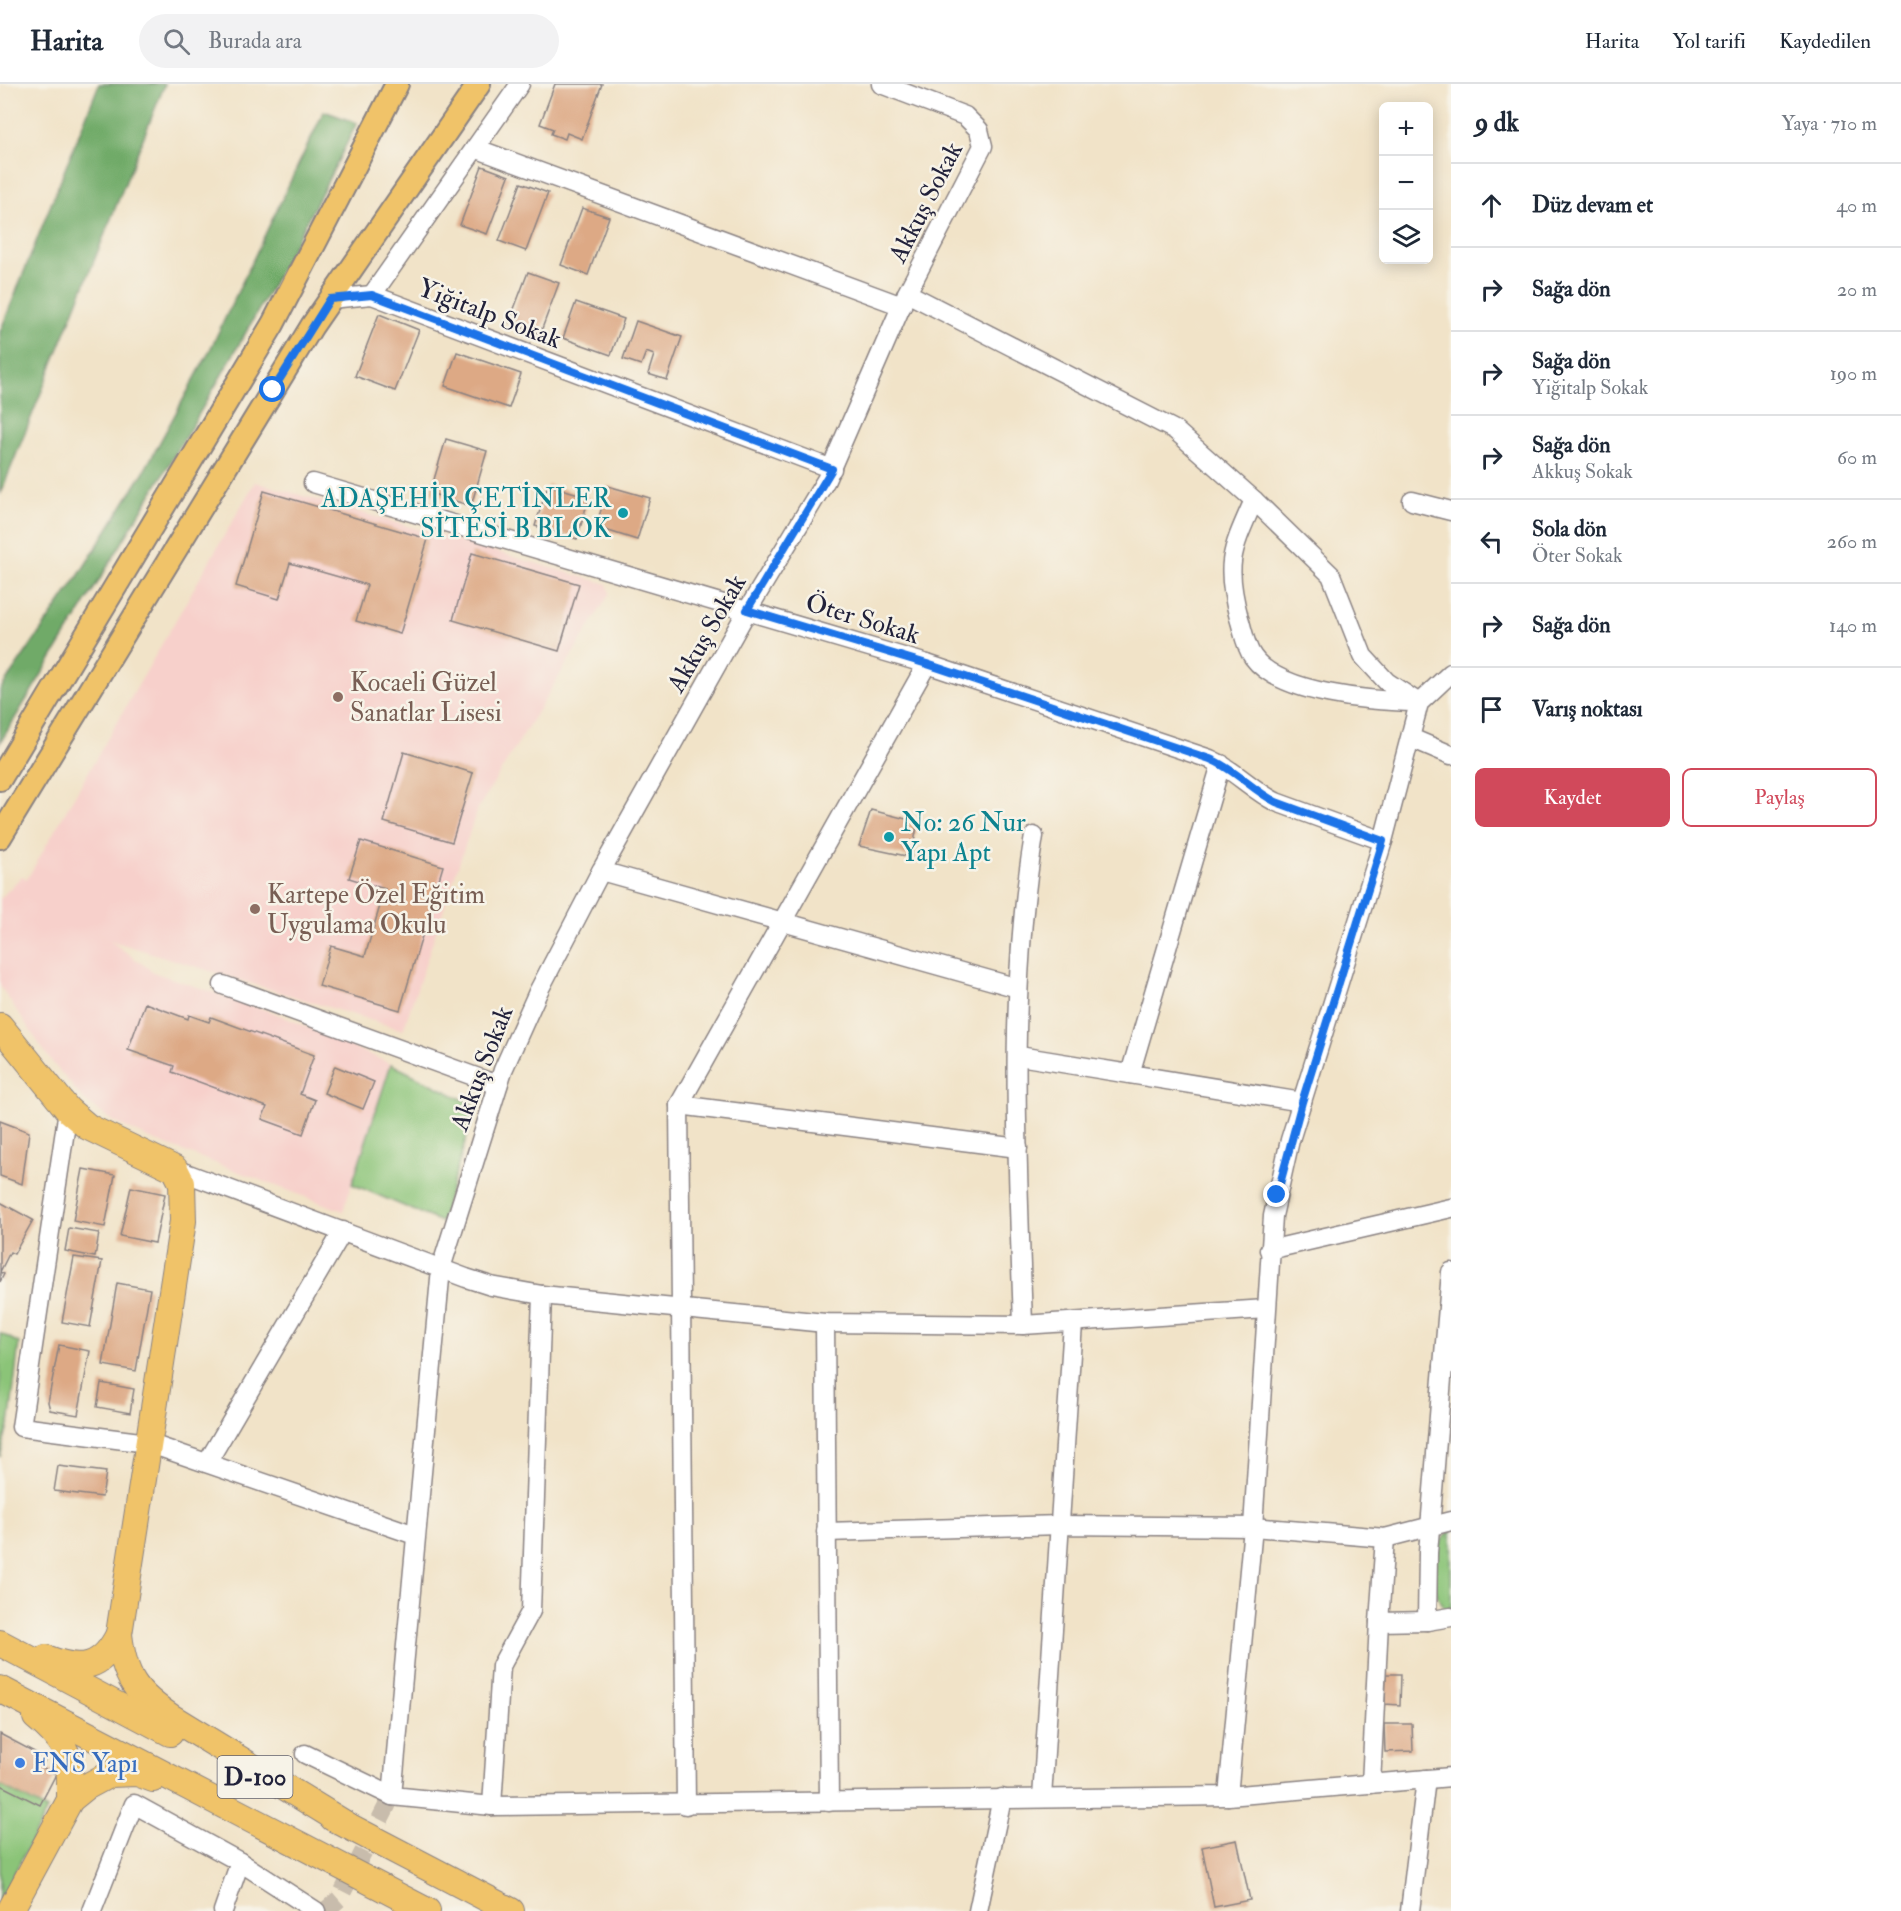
<!DOCTYPE html>
<html lang="tr">
<head>
<meta charset="utf-8">
<style>
  :root { --surface:#fff; --page:#f2f2f3; --text:#1f2937; --muted:#747a83; --line:#e0e1e3; --accent:#d1495b }
  body { margin:0; font-family:"IM FELL Double Pica",serif; background:var(--page); color:var(--text) }
  .controls { position:absolute; right:18px; top:18px; display:grid; overflow:hidden; border-radius:9px; box-shadow:0 3px 15px #0003 }
  .controls button { width:54px; height:54px; display:grid; place-items:center; padding:0; border:0; border-bottom:2px solid var(--line); background:var(--surface); color:var(--text); font:30px sans-serif }
  .stop { position:absolute; width:18px; height:18px; margin:-14px; border:4px solid #1a73e8; border-radius:50%; background:#fff }
  .stop.end { background:#1a73e8; border-color:#fff; box-shadow:0 2px 6px #0008 }
  .list { margin:0; padding:0; list-style:none }
  h2 { display:flex; justify-content:space-between; align-items:center; height:78px; margin:0; padding:0 24px; font-size:26px }
  h2 small { font-size:20px; font-weight:400; color:var(--muted) }
  .list li { display:grid; grid-template-columns:39px 1fr auto; gap:18px; align-items:center; box-sizing:border-box; height:84px; padding:0 24px; border-top:2px solid var(--line) }
  .list b { display:block; font-size:22px; white-space:nowrap }
  .list p { margin:0; font-size:20px; white-space:nowrap; color:var(--muted) }
  .list em { font-size:20px; font-style:normal; color:var(--muted) }
  .actions { display:flex; gap:12px; padding:18px 24px }
  .actions a { flex:1; padding:14px 0; border:2px solid var(--accent); border-radius:9px; text-align:center; font-size:21px; color:var(--accent) }
  .actions .main { background:var(--accent); color:#fff }
  .icon { flex:none; width:33px; height:33px; fill:none; stroke:currentColor; stroke-width:2; stroke-linecap:round; stroke-linejoin:round }
  .map { position:relative; flex:none; width:1451px; height:1827px; overflow:hidden }
  header { display:flex; align-items:center; gap:36px; box-sizing:border-box; height:84px; padding:0 30px; background:var(--surface); border-bottom:2px solid var(--line) }
  header strong { font-size:28px }
  nav { display:flex; gap:33px; margin-inline-start:auto; font-size:21px }
  .search { width:420px; height:54px; background:var(--page); display:flex; align-items:center; gap:15px; box-sizing:border-box; padding:0 21px; border-radius:33px; color:var(--muted); font-size:22px }
  main { display:flex }
  aside { flex:1; background:var(--surface) }
  .map>svg:first-child { display:block }
  .built { fill:#f7d0cb }
  .green { fill:#8bc478; stroke:#56735a; stroke-width:1.5 }
  .forest { fill:#70aa68; stroke:#496652; stroke-width:1.5 }
  .building { fill:#dda985 }
  .lines { fill:none; stroke-linecap:round; stroke-linejoin:round }
  .minor-tunnel { stroke:#c8bcac; stroke-width:18; stroke-dasharray:18 9; stroke-linecap:butt }
  .minor-casing { stroke:#8a8282; stroke-width:21 }
  .major-casing { stroke:#8a8282; stroke-width:26 }
  .highway-casing { stroke:#8a8282; stroke-width:28 }
  .minor { stroke:#fff; stroke-width:18 }
  .major { stroke:#f0c369; stroke-width:22 }
  .highway { stroke:#f0c369; stroke-width:26 }
  .route { stroke:#1a73e8; stroke-width:8 }
  .culture-dot { fill:#0f9aa8; stroke:#f7f3e8; stroke-width:2 }
  .education-dot { fill:#8d6e63; stroke:#f7f3e8; stroke-width:2 }
  .shop-dot { fill:#3f7fe0; stroke:#f7f3e8; stroke-width:2 }
  .labels { text-anchor:middle; stroke-width:5; stroke-linejoin:round; paint-order:stroke }
  .shield { fill:#f7f3e8; stroke:#62616f; stroke-width:1.5 }
  .shield-label { font-size:24px; font-weight:bold; fill:#22223b }
  .street-label { font-size:26px; fill:#22223b; stroke:#f7f3e8 }
  .culture-label { font-size:26px; fill:#0d838f; stroke:#f7f3e8; text-anchor:end }
  .education-label { font-size:26px; fill:#785e54; stroke:#f7f3e8; text-anchor:start }
  .shop-label { font-size:26px; fill:#366cbe; stroke:#f7f3e8; text-anchor:start }
</style>
</head>
<body>
<header>
<strong>Harita</strong>
<div class="search"><svg class="icon" aria-label="search" viewBox="0 0 24 24"><circle cx="10" cy="10" r="6"/><path d="M15 15l6 6"/></svg>Burada ara</div>
<nav><a>Harita</a><a>Yol tarifi</a><a>Kaydedilen</a></nav>
</header>
<main>
<div class="map">
<svg width="1451" height="1827" viewBox="0 0 1451 1827">
  <rect width="100%" height="100%" fill="#f7f3e8"/>
  <filter id="ink" filterUnits="userSpaceOnUse"><feTurbulence type="fractalNoise" baseFrequency=".0167" numOctaves="2"/><feDisplacementMap in="SourceGraphic" scale="12" xChannelSelector="R" yChannelSelector="G"/><feConvolveMatrix kernelMatrix="1 2 1 2 8 2 1 2 1" color-interpolation-filters="sRGB"/></filter>
  <filter id="wash" filterUnits="userSpaceOnUse"><feTurbulence type="fractalNoise" baseFrequency=".008" numOctaves="4" result="noise"/><feDisplacementMap in="SourceGraphic" scale="24" xChannelSelector="R" yChannelSelector="G"/><feGaussianBlur stdDeviation="1.35" result="paint"/><feColorMatrix in="noise" values="0 0 0 0 0 0 0 0 0 0 0 0 0 0 0 0 0 1.4 0 .05"/><feComposite in="paint" operator="in"/></filter>
  <g filter="url(#wash)">
    <rect width="100%" height="100%" fill="#f1e3c8"/>
    <!-- built -->
    <path class="built" d="M 255,398 L 607,500 L 610,509 L 477,726 L 403,946 L 109,856 L 155,889 L 275,929 L 391,980 L 343,1127 L 148,1054 L 111,1036 L 84,1016 L 51,977 L 0,902 L 0,815 L 22,792 L 27,795 Z"/>
    <!-- green -->
    <g class="green">
      <path d="M 391,980 L 476,1022 L 441,1138 L 352,1100 Z"/>
      <path d="M 0,1249 L 19,1259 L 10,1334 L 0,1373 Z"/>
      <path d="M 1451,1447 L 1451,1524 L 1445,1525 C 1429,1508 1429,1459 1451,1447 Z"/>
      <path d="M 0,1701 L 47,1726 L 0,1817 Z"/>
    </g>
    <!-- forest -->
    <g class="forest">
      <path d="M 99,0 L 165,0 L 0,411 L 0,248 Z"/>
      <path d="M 324,27 L 357,39 C 252,253 124,455 0,659 L 0,606 L 77,494 L 143,389 L 208,270 Z"/>
    </g>
    <g id="blocks">
      <!-- building -->
      <g class="building">
        <path d="M 555,0 L 602,0 L 582,55 L 567,49 L 565,55 L 551,50 L 553,45 L 540,40 Z"/>
        <path d="M 482,82 L 509,92 L 487,150 L 460,141 Z"/>
        <path d="M 521,99 L 548,109 L 526,167 L 499,157 Z"/>
        <path d="M 582,124 L 609,133 L 588,191 L 561,181 Z"/>
        <path d="M 528,188 L 559,199 L 540,250 L 509,238 Z"/>
        <path d="M 576,218 L 624,235 L 611,271 L 563,254 Z"/>
        <path d="M 379,230 L 419,246 L 395,307 L 355,292 Z"/>
        <path d="M 636,237 L 682,253 L 667,296 L 648,290 L 654,271 L 646,268 L 641,281 L 623,275 Z"/>
        <path d="M 457,268 L 521,290 L 509,324 L 445,302 Z"/>
        <path d="M 446,355 L 487,367 L 471,422 L 430,409 Z"/>
        <path d="M 548,401 L 589,413 L 577,455 L 535,442 Z"/>
        <path d="M 608,402 L 650,414 L 637,456 L 596,443 Z"/>
        <path d="M 264,407 L 428,455 L 400,550 L 356,537 L 367,501 L 290,479 L 279,515 L 236,502 Z"/>
        <path d="M 472,469 L 579,500 L 559,567 L 453,536 Z"/>
        <path d="M 404,668 L 473,689 L 452,758 L 384,738 Z"/>
        <path d="M 871,726 L 918,738 L 911,773 L 859,762 Z"/>
        <path d="M 361,757 L 443,782 L 400,926 L 319,902 L 331,862 L 365,872 L 385,805 L 349,794 Z"/>
        <path d="M 145,919 L 188,935 L 189,931 L 209,938 L 211,933 L 314,971 L 300,1010 L 315,1016 L 303,1050 L 262,1035 L 267,1023 L 172,988 L 174,982 L 128,966 Z"/>
        <path d="M 335,982 L 374,998 L 363,1025 L 324,1009 Z"/>
        <path d="M 0,1037 L 29,1048 L 22,1100 L 0,1092 Z"/>
        <path d="M 83,1085 L 115,1091 L 105,1143 L 73,1137 Z"/>
        <path d="M 131,1103 L 165,1110 L 155,1159 L 120,1152 Z"/>
        <path d="M 0,1118 L 33,1136 L 14,1170 L 10,1168 L 0,1188 L 4,1190 L 0,1198 Z"/>
        <path d="M 69,1144 L 99,1149 L 95,1173 L 65,1167 Z"/>
        <path d="M 74,1173 L 102,1177 L 90,1243 L 62,1238 Z"/>
        <path d="M 117,1199 L 150,1205 L 136,1287 L 103,1281 Z"/>
        <path d="M 59,1261 L 90,1267 L 78,1331 L 50,1326 L 48,1318 Z"/>
        <path d="M 101,1299 L 134,1305 L 130,1329 L 97,1323 Z"/>
        <path d="M 58,1382 L 106,1388 L 102,1413 L 54,1407 Z"/>
        <path d="M 1386,1590 L 1401,1590 L 1400,1621 L 1385,1620 Z"/>
        <path d="M 1384,1640 L 1412,1640 L 1413,1667 L 1385,1668 Z"/>
        <path d="M 0,1650 L 46,1674 L 41,1683 L 56,1690 L 40,1721 L 0,1701 Z"/>
        <path d="M 1237,1756 L 1250,1816 L 1214,1823 L 1202,1763 Z"/>
      </g>
    </g>
  </g>
  <g filter="url(#ink)">
    <use href="#blocks" fill-opacity="0" stroke="#8a8282" stroke-width="1.5"/>
    <g class="lines">
      <!-- minor-tunnel -->
      <path class="minor-tunnel" d="M 325,1827 L 339,1815 L 392,1712"/>
      <!-- minor casing -->
      <g class="minor-casing">
        <g id="minor">
          <path d="M 520,0 L 372,211 L 832,385"/>
          <path d="M 881,0 L 965,32 L 979,46 L 983,62 L 907,209 L 826,396 L 747,527 L 601,787 L 538,908 L 503,986 L 441,1184 L 392,1712 L 492,1722 L 1228,1712 L 1451,1693"/>
          <path d="M 475,64 L 902,222"/>
          <path d="M 907,209 L 1175,346 L 1254,416 L 1331,491 L 1363,572 L 1387,598 L 1419,619"/>
          <path d="M 330,215 L 372,211"/>
          <path d="M 313,399 L 927,580 L 1210,675 C 1235,686 1252,706 1276,718 L 1383,757"/>
          <path d="M 1254,416 C 1232,466 1224,479 1239,534 C 1243,546 1245,562 1253,573 C 1280,611 1374,617 1417,618"/>
          <path d="M 1412,417 L 1451,427"/>
          <path d="M 1411,654 L 1451,671"/>
          <path d="M 601,787 L 1018,904"/>
          <path d="M 223,901 L 498,1001"/>
          <path d="M 1019,972 L 1302,1018"/>
          <path d="M 1130,990 L 1221,680"/>
          <path d="M 679,1021 L 1018,1064"/>
          <path d="M 68,1026 L 21,1343 L 148,1359 L 415,1451"/>
          <path d="M 175,1085 L 466,1194 L 491,1202 L 542,1211 L 825,1239 L 1023,1241 L 1266,1225"/>
          <path d="M 1269,1166 L 1451,1124"/>
          <path d="M 825,1239 L 829,1718"/>
          <path d="M 1023,1241 C 1018,1080 1007,910 1034,752"/>
          <path d="M 1451,1280 L 1443,1282 L 1428,1469 L 1427,1537 L 1451,1533"/>
          <path d="M 1443,1282 L 1451,1188"/>
          <path d="M 207,1379 L 343,1147"/>
          <path d="M 826,1448 L 1061,1441 L 1253,1443 L 1385,1454 L 1451,1437"/>
          <path d="M 1385,1454 L 1379,1538 L 1427,1537"/>
          <path d="M 305,1670 L 392,1712"/>
          <path d="M 1371,1700 L 1379,1538"/>
          <path d="M 1228,1712 L 1253,1443 L 1273,1132 L 1290,1056 L 1383,757 L 1419,619 L 1451,589"/>
          <path d="M 1042,1714 L 1073,1239"/>
          <path d="M 686,1721 L 679,1021 L 927,580"/>
          <path d="M 492,1722 L 501,1582 L 531,1527 L 542,1211"/>
          <path d="M 92,1827 L 134,1720 L 240,1778 L 316,1827"/>
          <path d="M 223,1827 L 240,1778"/>
          <path d="M 978,1827 L 1002,1714"/>
          <path d="M 1410,1827 L 1426,1695"/>
        </g>
      </g>
      <!-- major casing -->
      <g class="major-casing">
        <g id="major">
          <path d="M 0,695 L 273,240 L 397,0"/>
          <path d="M 0,753 L 312,242 L 479,0"/>
        </g>
      </g>
      <!-- highway casing -->
      <g class="highway-casing">
        <g id="highway">
          <path d="M 0,942 L 68,1026 L 88,1043 L 175,1085 L 182,1099 L 183,1137 L 119,1550 C 124,1593 135,1609 171,1633 L 347,1741"/>
          <path d="M 0,1559 L 170,1649"/>
          <path d="M 46,1574 C 81,1588 102,1585 119,1550"/>
          <path d="M 0,1605 L 427,1827"/>
          <path d="M 36,1633 C 71,1662 70,1673 70,1716"/>
          <path d="M 333,1734 L 511,1827"/>
          <path d="M 10,1827 L 70,1716 L 86,1703 L 110,1690 L 137,1689 L 153,1695"/>
        </g>
      </g>
      <!-- minor -->
      <use href="#minor" class="minor"/>
      <!-- major -->
      <use href="#major" class="major"/>
      <!-- highway -->
      <use href="#highway" class="highway"/>
    </g>
  </g>
  <g class="lines" filter="url(#ink)">
    <!-- route -->
    <path class="route" d="M 273,306 L 330,215 L 372,211 L 832,385 L 747,526 L 927,580 L 1210,675 C 1235,685 1252,706 1276,718 L 1383,757 L 1302,1018 L 1277,1111"/>
  </g>
  <!-- markers -->
  <g class="culture-dot">
    <circle cx="623" cy="429" r="6"/>
    <circle cx="889" cy="753" r="6"/>
  </g>
  <g class="education-dot">
    <circle cx="338" cy="613" r="6"/>
    <circle cx="255" cy="825" r="6"/>
  </g>
  <circle class="shop-dot" cx="20" cy="1679" r="6"/>
  <g class="labels">
    <!-- shield labels -->
    <rect class="shield" x="217.5" y="1672" width="75" height="42" rx="4.5"/>
    <g class="shield-label">
      <text x="255" y="1701">D-100</text>
    </g>
    <!-- street labels -->
    <g class="street-label">
      <text transform="translate(925 118) rotate(-63)" y="9">Akkuş Sokak</text>
      <text transform="translate(490 229) rotate(21)" y="9">Yiğitalp Sokak</text>
      <text transform="translate(863 534) rotate(17)" y="9">Öter Sokak</text>
      <text transform="translate(706 549) rotate(-60)" y="9">Akkuş Sokak</text>
      <text transform="translate(481 984) rotate(-69)" y="9">Akkuş Sokak</text>
    </g>
    <!-- culture labels -->
    <g class="culture-label">
      <text x="611" y="423">ADAŞEHİR ÇETİNLER<tspan x="611" dy="30">SİTESİ B BLOK</tspan></text>
      <text x="901" y="747" text-anchor="start">No: 26 Nur<tspan x="901" dy="30">Yapı Apt</tspan></text>
    </g>
    <!-- education labels -->
    <g class="education-label">
      <text x="350" y="607">Kocaeli Güzel<tspan x="350" dy="30">Sanatlar Lisesi</tspan></text>
      <text x="267" y="819">Kartepe Özel Eğitim<tspan x="267" dy="30">Uygulama Okulu</tspan></text>
    </g>
    <!-- shop labels -->
    <g class="shop-label">
      <text x="32" y="1688">FNS Yapı</text>
    </g>
  </g>
</svg>
<div class="controls">
<button>+</button>
<button>−</button>
<button><svg class="icon" aria-label="layers" viewBox="0 0 24 24"><path d="M12 4l9 5-9 5-9-5zM3 14l9 5 9-5"/></svg></button>
</div>
<div class="stop" style="left:273px;top:306px"></div>
<div class="stop end" style="left:1277px;top:1111px"></div>
</div>
<aside>
<h2>9 dk<small>Yaya · 710 m</small></h2>
<ul class="list">
<li><svg class="icon" aria-label="ahead" viewBox="0 0 24 24"><path d="M12 20V5M6 11l6-6 6 6"/></svg><div><b>Düz devam et</b></div><em>40 m</em></li>
<li><svg class="icon" aria-label="right" viewBox="0 0 24 24"><path d="M7 20v-9h11M14 6l5 5-5 5"/></svg><div><b>Sağa dön</b></div><em>20 m</em></li>
<li><svg class="icon" aria-label="right" viewBox="0 0 24 24"><path d="M7 20v-9h11M14 6l5 5-5 5"/></svg><div><b>Sağa dön</b><p>Yiğitalp Sokak</p></div><em>190 m</em></li>
<li><svg class="icon" aria-label="right" viewBox="0 0 24 24"><path d="M7 20v-9h11M14 6l5 5-5 5"/></svg><div><b>Sağa dön</b><p>Akkuş Sokak</p></div><em>60 m</em></li>
<li><svg class="icon" aria-label="left" viewBox="0 0 24 24"><path d="M17 20v-9H6M10 6l-5 5 5 5"/></svg><div><b>Sola dön</b><p>Öter Sokak</p></div><em>260 m</em></li>
<li><svg class="icon" aria-label="right" viewBox="0 0 24 24"><path d="M7 20v-9h11M14 6l5 5-5 5"/></svg><div><b>Sağa dön</b></div><em>140 m</em></li>
<li><svg class="icon" aria-label="arrive" viewBox="0 0 24 24"><path d="M6 21V4h12l-3 4 3 4H6"/></svg><div><b>Varış noktası</b></div></li>
</ul>
<div class="actions"><a class="main">Kaydet</a><a>Paylaş</a></div>
</aside>
</main>
</body>
</html>
